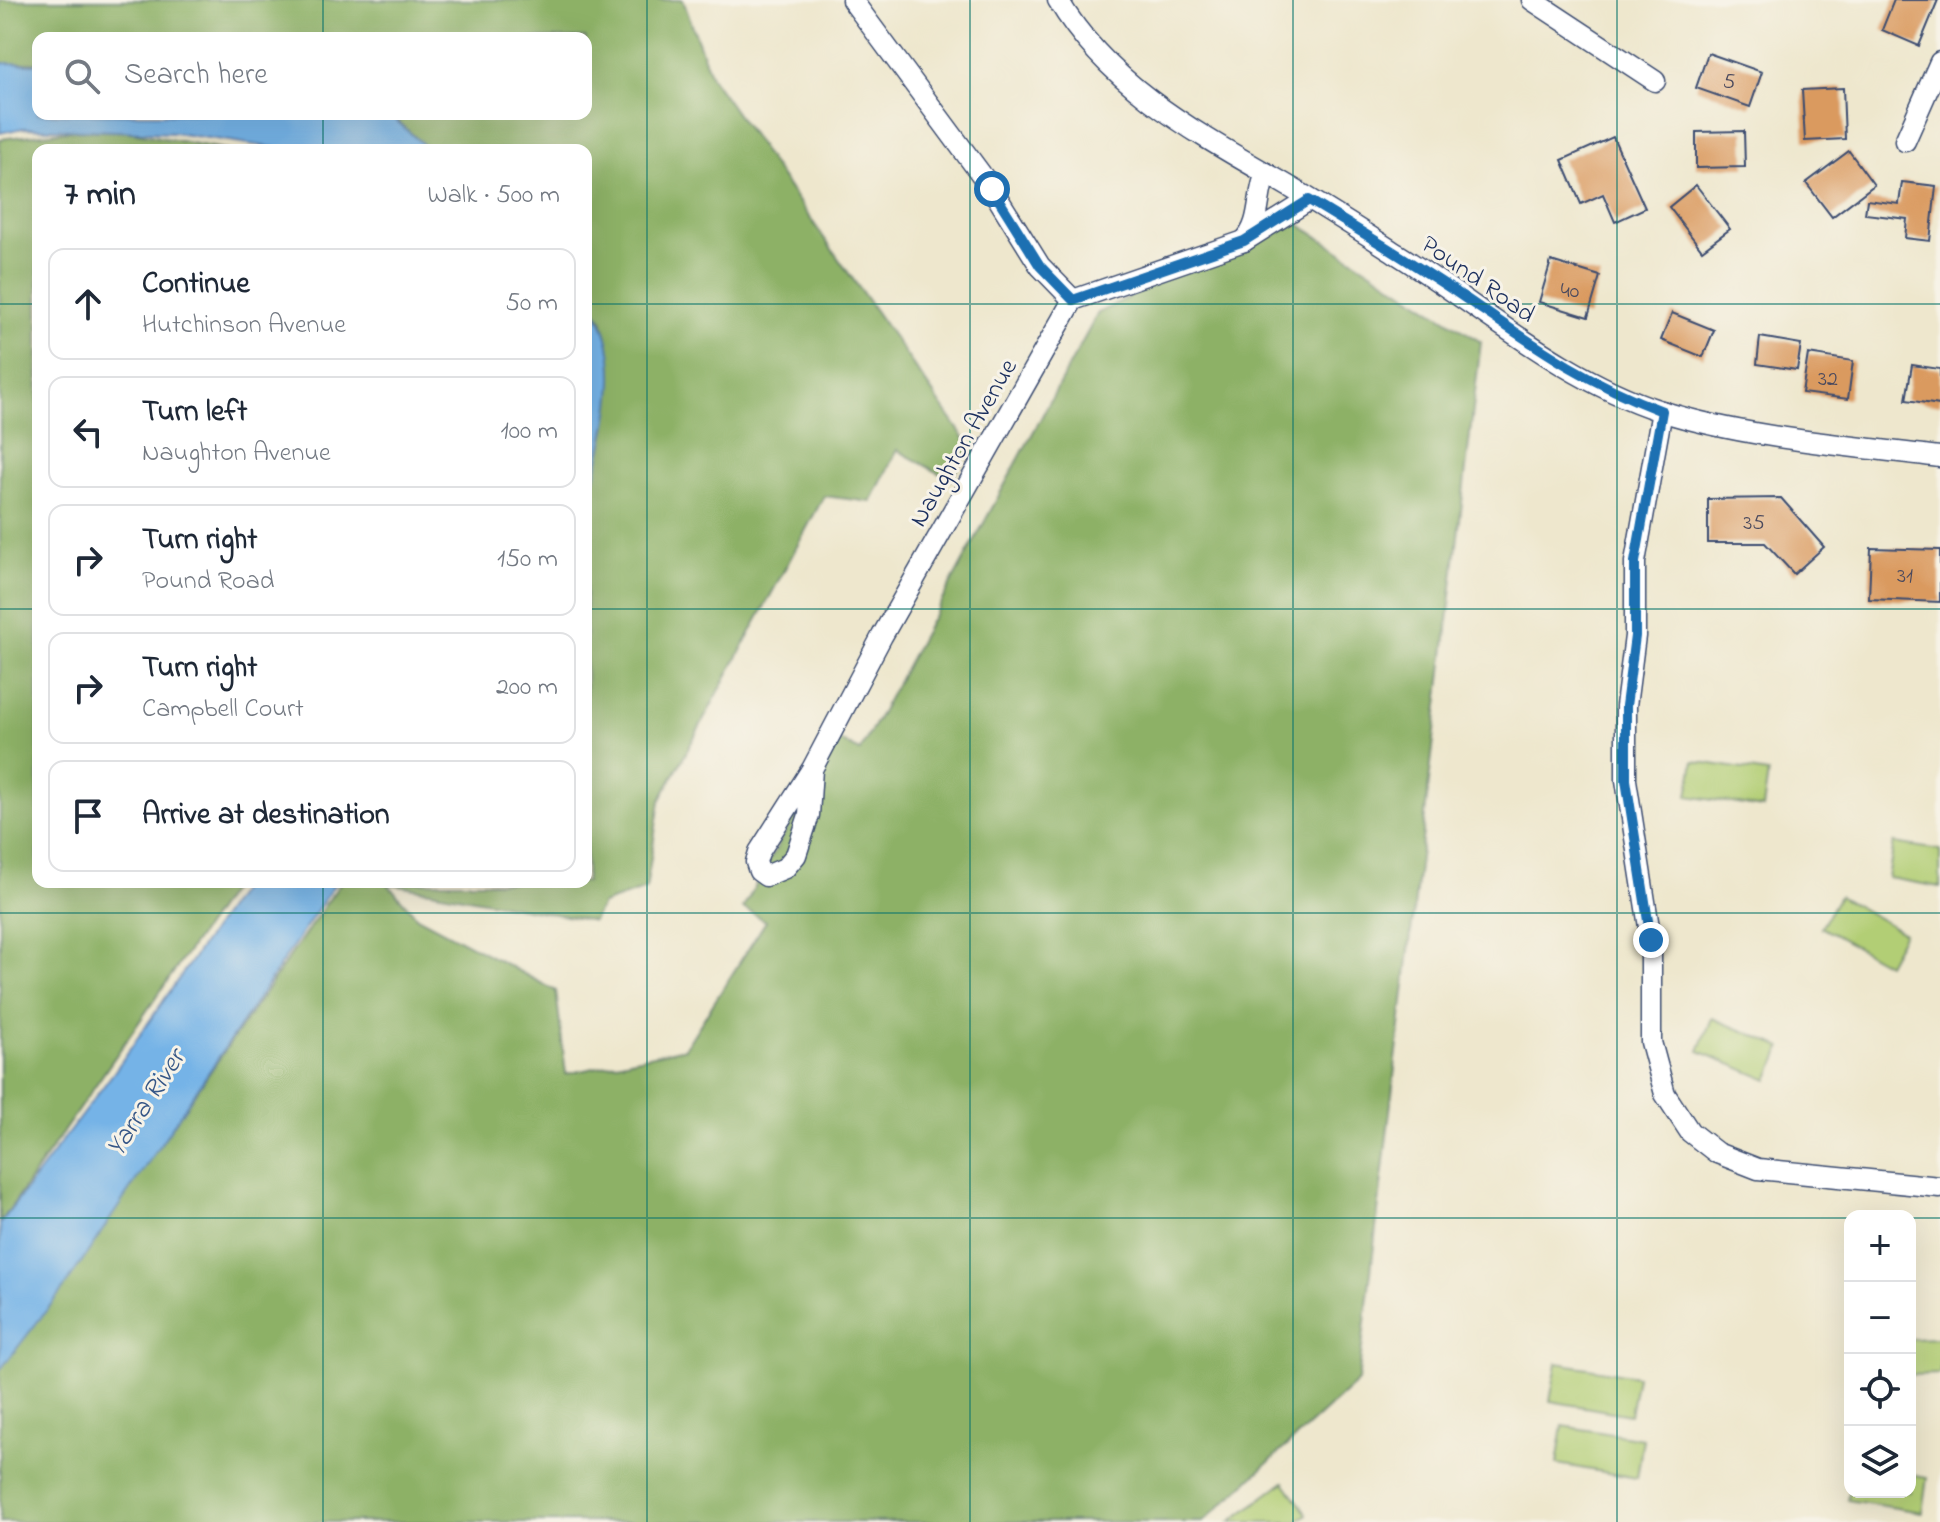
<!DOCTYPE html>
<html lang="en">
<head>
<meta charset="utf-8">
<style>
  :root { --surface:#fff; --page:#f2f2f3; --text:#1f2937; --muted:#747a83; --line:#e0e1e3 }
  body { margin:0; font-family:"Indie Flower",sans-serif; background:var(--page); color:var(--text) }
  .controls { position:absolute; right:24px; bottom:24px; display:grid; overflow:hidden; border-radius:16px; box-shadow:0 8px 32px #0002 }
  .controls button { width:72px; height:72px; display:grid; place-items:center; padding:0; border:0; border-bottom:2px solid var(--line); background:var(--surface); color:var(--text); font:40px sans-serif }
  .stop { position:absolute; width:24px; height:24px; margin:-18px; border:6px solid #1f6fb2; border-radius:50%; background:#fff }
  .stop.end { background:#1f6fb2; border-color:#fff; box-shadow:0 2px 8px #0008 }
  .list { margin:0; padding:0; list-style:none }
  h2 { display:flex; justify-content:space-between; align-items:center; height:104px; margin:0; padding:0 32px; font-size:34px }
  h2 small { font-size:26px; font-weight:400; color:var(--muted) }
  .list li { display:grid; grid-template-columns:52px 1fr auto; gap:24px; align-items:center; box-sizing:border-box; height:112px; margin:0 16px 16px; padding:0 16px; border:2px solid var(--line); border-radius:16px }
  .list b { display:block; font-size:30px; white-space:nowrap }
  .list p { margin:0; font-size:26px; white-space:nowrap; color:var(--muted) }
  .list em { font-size:26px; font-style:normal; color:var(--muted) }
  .icon { flex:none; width:44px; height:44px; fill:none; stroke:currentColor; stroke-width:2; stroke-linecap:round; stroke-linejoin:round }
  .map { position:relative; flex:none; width:1940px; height:1522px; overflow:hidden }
  .search { position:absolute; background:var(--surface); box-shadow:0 8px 32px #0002; left:32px; top:32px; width:560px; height:88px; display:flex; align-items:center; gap:20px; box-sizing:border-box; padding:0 28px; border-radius:16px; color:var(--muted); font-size:30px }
  .panel { position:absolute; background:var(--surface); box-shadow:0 8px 32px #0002; left:32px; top:144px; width:560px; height:744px; border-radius:16px }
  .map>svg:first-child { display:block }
  .green { fill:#b2ce74; stroke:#667e69; stroke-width:2 }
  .forest { fill:#8db166; stroke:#547062; stroke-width:2 }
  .water { fill:#74b3e7; stroke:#4871a2; stroke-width:2 }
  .building { fill:#da9a5e }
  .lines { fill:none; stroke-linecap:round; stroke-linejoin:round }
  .minor-casing { stroke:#3b4b6f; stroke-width:23 }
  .minor { stroke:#fff; stroke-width:20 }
  .route { stroke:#1f6fb2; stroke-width:10 }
  .grid { fill:none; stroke:#0f766e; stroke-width:2; stroke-opacity:0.55 }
  .labels { text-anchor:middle; stroke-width:6; stroke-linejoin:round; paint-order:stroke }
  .number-label { font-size:22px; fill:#4b4a5e }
  .street-label { font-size:26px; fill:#1b2f5e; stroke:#f7f3e8 }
  .water-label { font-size:28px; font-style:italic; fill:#365787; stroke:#f7f3e8 }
</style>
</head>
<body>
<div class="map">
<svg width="1940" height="1522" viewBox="0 0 1940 1522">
  <rect width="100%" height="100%" fill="#f7f3e8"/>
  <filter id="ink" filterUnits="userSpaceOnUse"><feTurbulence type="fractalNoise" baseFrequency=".0125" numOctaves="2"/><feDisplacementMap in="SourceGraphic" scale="16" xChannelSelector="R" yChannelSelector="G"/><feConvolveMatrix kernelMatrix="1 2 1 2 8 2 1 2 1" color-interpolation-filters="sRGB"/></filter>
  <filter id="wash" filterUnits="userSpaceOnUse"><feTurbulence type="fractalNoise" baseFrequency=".006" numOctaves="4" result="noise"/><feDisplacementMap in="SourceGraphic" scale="32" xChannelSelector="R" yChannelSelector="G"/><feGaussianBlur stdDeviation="1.8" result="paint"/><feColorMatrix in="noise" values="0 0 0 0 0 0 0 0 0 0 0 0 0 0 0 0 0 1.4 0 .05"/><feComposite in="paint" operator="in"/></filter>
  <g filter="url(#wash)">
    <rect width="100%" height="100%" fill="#eee7cd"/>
    <!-- green -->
    <g class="green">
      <path d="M 1694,761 L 1768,773 L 1763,808 L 1688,796 Z"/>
      <path d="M 1894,843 L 1940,850 L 1940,887 L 1888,878 Z"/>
      <path d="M 1839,896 L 1904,933 L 1887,964 L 1821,927 Z"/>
      <path d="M 1712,1018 L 1782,1047 L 1768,1080 L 1699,1051 Z"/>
      <path d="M 1940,1338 L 1940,1374 L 1910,1375 L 1910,1339 Z"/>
      <path d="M 1557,1363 L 1637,1376 L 1630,1415 L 1550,1401 Z"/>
      <path d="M 1563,1426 L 1643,1439 L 1637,1478 L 1557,1464 Z"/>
      <path d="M 1910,1474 L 1927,1477 L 1922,1512 L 1847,1500 L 1850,1483 L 1850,1492 L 1910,1492 Z"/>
      <path d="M 1284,1482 L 1307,1514 L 1296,1522 L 1230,1522 Z"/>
    </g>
    <!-- forest -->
    <g class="forest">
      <path d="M 0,0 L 683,0 L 711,77 L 970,446 L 951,480 L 897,450 L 871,502 L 824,496 L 660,801 L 646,889 L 602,904 L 593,921 L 387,883 L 417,917 L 556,991 L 566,1074 L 685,1048 L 766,921 L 743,908 L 837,739 L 860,751 L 1098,313 L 1286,216 L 1481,342 L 1358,1381 L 1203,1522 L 0,1522 L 0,1365 L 81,1259 L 341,882 L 586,882 L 586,486 L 602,448 L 609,348 L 602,319 L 586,296 L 586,150 L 429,150 L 390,114 L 586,114 L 586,38 L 38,38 L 38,62 L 0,65 Z"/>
      <path d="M 76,130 L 126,131 L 228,150 L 38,150 L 38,882 L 236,882 L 0,1223 L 0,139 Z"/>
    </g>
    <!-- water -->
    <g class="water">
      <path d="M 0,63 L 38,64 L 38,114 L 389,114 L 429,150 L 290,150 L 174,133 L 23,128 L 0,133 Z"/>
      <path d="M 586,297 C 631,352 607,423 593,486 L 586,498 Z"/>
      <path d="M 246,882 L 336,882 L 66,1285 L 0,1370 L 0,1224 L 114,1072 Z"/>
    </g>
    <g id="blocks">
      <!-- building -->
      <g class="building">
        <path d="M 1894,0 L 1938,0 L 1919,46 L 1882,30 Z"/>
        <path d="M 1708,53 L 1762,72 L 1750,107 L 1696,88 Z"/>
        <path d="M 1843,88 L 1845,139 L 1805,141 L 1802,90 Z"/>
        <path d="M 1744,131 L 1745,167 L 1696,168 L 1696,132 Z"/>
        <path d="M 1613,137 L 1645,208 L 1615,222 L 1603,194 L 1581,204 L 1562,160 Z"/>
        <path d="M 1849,151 L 1874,185 L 1832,217 L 1806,183 Z"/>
        <path d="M 1902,182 L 1936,186 L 1930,241 L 1905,238 L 1907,219 L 1865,214 L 1867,200 L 1899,204 Z"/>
        <path d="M 1696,185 L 1730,229 L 1702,250 L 1669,207 Z"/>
        <path d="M 1551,261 L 1600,276 L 1588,317 L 1539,302 Z"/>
        <path d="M 1672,313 L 1714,330 L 1703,357 L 1661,340 Z"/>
        <path d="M 1760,337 L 1801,344 L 1797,370 L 1757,364 Z"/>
        <path d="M 1808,354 L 1853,361 L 1848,399 L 1802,393 Z"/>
        <path d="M 1912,365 L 1940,369 L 1940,405 L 1906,400 Z"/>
        <path d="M 1781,498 L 1824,547 L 1794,574 L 1765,543 L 1708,543 L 1708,499 Z"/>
        <path d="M 1871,548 L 1940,550 L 1940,602 L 1869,599 Z"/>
      </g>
    </g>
  </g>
  <g filter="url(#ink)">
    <use href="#blocks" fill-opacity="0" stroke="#3b4b6f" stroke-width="2"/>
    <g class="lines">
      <!-- minor casing -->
      <g class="minor-casing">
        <g id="minor">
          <path d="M 852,0 L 992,189 L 1040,266 L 1073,300"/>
          <path d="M 1058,0 C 1106,82 1189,129 1269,175 C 1312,199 1355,227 1397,254 C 1483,308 1562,379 1661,411 C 1750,439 1847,445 1940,457"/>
          <path d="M 1532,0 L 1655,81"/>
          <path d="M 1905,141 L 1940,62"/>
          <path d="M 1244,241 C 1262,223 1256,196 1266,173"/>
          <path d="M 1662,411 L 1635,562 L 1635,636 L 1626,706 L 1626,780 L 1651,940 L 1651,1042 L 1665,1094 L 1690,1132 L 1717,1153 L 1758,1169 L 1940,1187"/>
          <path d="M 812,769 L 759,852 L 756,862 L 759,871 L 766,876 L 785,868 L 796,855 L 809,815 L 812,769 L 882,636 L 1073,300 L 1244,241 L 1309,200"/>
        </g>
      </g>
      <!-- minor -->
      <use href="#minor" class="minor"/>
    </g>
  </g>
  <g class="lines" filter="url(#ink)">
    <!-- route -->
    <path class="route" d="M 992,189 L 1040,266 L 1073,300 L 1244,241 L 1309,200 C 1362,232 1415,264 1465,298 C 1534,345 1583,381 1662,411 L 1635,562 L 1635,636 L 1626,706 L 1626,780 L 1651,940"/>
  </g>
  <!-- grid -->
  <path class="grid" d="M 323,0 L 323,38M 647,0 L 647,1522M 970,0 L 970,1522M 1293,0 L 1293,1522M 1617,0 L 1617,1522M 323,114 L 323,150M 0,304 L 38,304M 586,304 L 1940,304M 0,609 L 38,609M 586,609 L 1940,609M 323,882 L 323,1522M 0,913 L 1940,913M 0,1218 L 1850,1218M 1910,1218 L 1940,1218"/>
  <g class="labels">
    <!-- number labels -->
    <g class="number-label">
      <text x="1729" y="88">5</text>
      <text x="1570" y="297">40</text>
      <text x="1828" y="385">32</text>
      <text x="1754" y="529">35</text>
      <text x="1905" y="582">31</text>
    </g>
    <!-- street labels -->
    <g class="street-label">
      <text transform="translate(1479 278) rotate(35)" y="9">Pound Road</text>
      <text transform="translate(962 442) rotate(-60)" y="9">Naughton Avenue</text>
    </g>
    <!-- water labels -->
    <g class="water-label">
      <text transform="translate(144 1102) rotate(-57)" y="10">Yarra River</text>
    </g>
  </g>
</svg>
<div class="controls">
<button>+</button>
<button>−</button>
<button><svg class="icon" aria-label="locate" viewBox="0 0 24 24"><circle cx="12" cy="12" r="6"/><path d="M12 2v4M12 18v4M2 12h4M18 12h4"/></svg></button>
<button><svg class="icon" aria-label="layers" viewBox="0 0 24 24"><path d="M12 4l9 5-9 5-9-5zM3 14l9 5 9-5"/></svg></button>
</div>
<div class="stop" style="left:992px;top:189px"></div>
<div class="stop end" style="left:1651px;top:940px"></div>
<div class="search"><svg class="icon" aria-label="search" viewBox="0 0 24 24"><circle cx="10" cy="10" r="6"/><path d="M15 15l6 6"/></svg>Search here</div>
<section class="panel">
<h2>7 min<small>Walk · 500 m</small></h2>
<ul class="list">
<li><svg class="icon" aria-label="ahead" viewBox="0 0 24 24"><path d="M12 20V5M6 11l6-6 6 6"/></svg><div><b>Continue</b><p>Hutchinson Avenue</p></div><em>50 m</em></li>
<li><svg class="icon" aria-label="left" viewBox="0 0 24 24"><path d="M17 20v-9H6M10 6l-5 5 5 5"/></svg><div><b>Turn left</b><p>Naughton Avenue</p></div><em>100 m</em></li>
<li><svg class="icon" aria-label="right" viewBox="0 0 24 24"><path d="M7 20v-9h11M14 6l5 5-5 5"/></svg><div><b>Turn right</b><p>Pound Road</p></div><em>150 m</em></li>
<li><svg class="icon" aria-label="right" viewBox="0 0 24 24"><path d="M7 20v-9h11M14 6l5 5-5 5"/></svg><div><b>Turn right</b><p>Campbell Court</p></div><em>200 m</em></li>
<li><svg class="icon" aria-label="arrive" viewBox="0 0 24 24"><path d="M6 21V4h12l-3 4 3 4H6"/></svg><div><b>Arrive at destination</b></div></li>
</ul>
</section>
</div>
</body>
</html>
